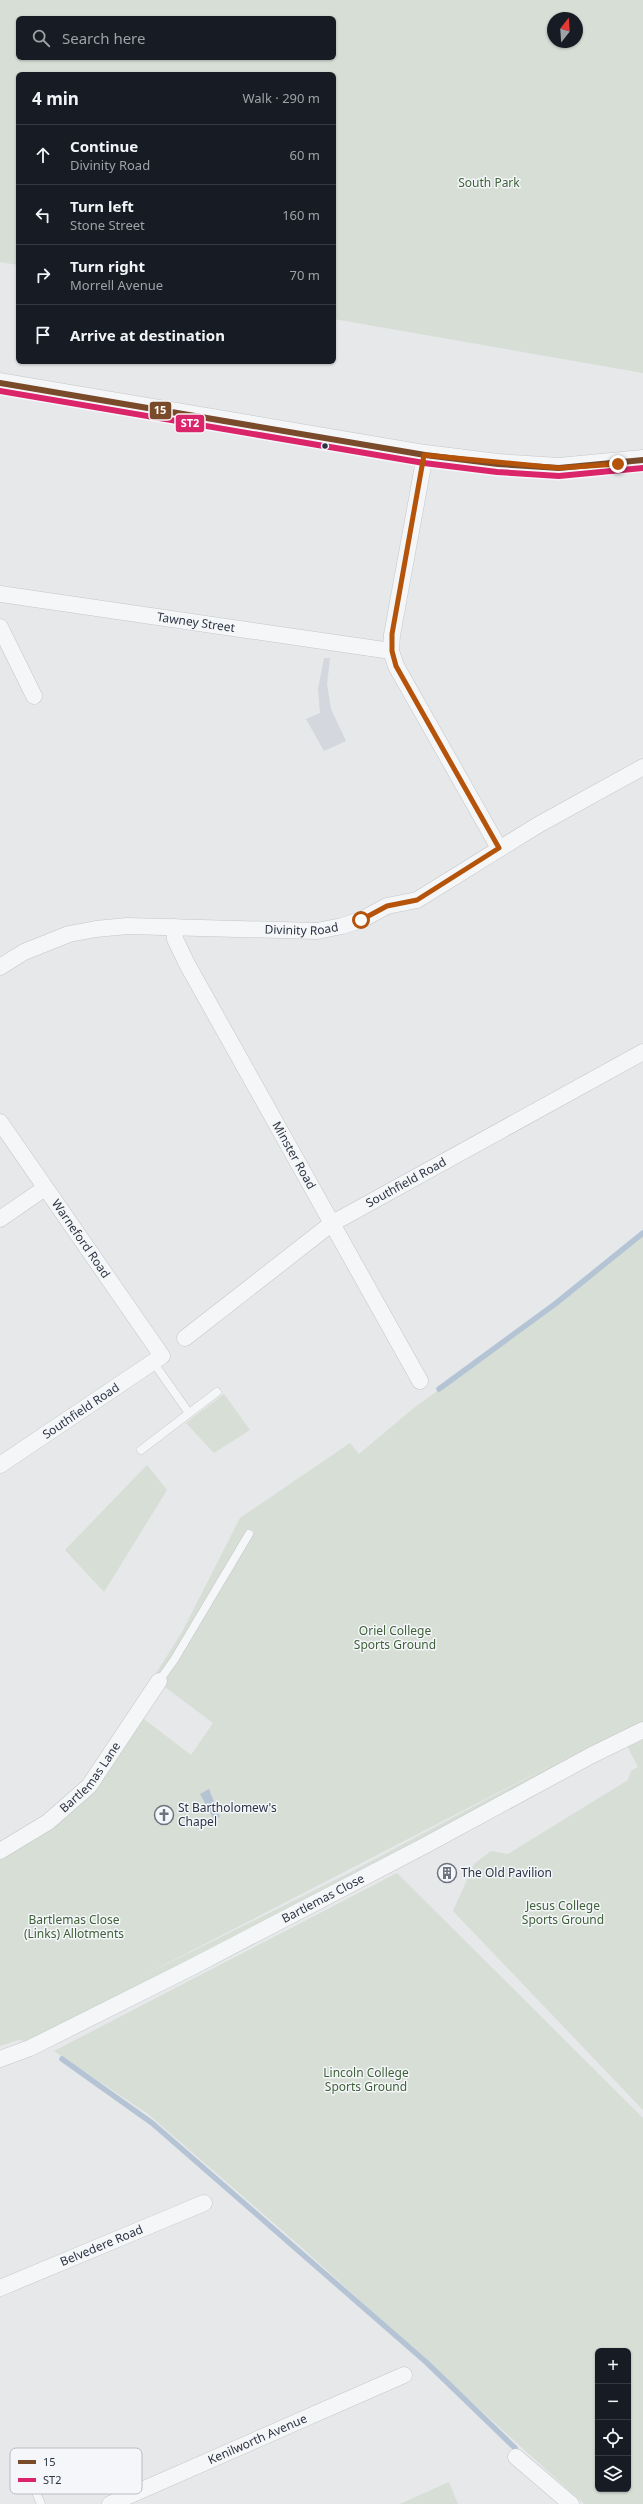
<!DOCTYPE html>
<html lang="en">
<head>
<meta charset="utf-8">
<style>
  :root { --surface:#171b24; --page:#242831; --text:#f1f3f6; --muted:#9ea1a6; --line:#363941 }
  body { margin:0; font-family:"Noto Sans",sans-serif; background:var(--page); color:var(--text) }
  .controls { position:absolute; right:12px; bottom:12px; display:grid; overflow:hidden; border-radius:6px; box-shadow:0 1px 3px #0004 }
  .controls button { width:36px; height:36px; display:grid; place-items:center; padding:0; border:0; border-bottom:1px solid var(--line); background:var(--surface); color:var(--text); font:20px sans-serif }
  .compass { position:absolute; left:547px; top:12px; width:36px; height:36px; border-radius:50%; background:var(--surface); box-shadow:0 1px 3px #0004; rotate:17deg }
  .stop { position:absolute; width:12px; height:12px; margin:-9px; border:3px solid #b45309; border-radius:50%; background:#fff }
  .stop.end { background:#b45309; border-color:#fff; box-shadow:0 1px 4px #0008 }
  .list { margin:0; padding:0; list-style:none }
  h2 { display:flex; justify-content:space-between; align-items:center; height:52px; margin:0; padding:0 16px; font-size:17px }
  h2 small { font-size:13px; font-weight:400; color:var(--muted) }
  .list li { display:grid; grid-template-columns:26px 1fr auto; gap:12px; align-items:center; box-sizing:border-box; height:60px; padding:0 16px; border-top:1px solid var(--line) }
  .list b { display:block; font-size:15px; white-space:nowrap }
  .list p { margin:0; font-size:13px; white-space:nowrap; color:var(--muted) }
  .list em { font-size:13px; font-style:normal; color:var(--muted) }
  .icon { flex:none; width:22px; height:22px; fill:none; stroke:currentColor; stroke-width:2; stroke-linecap:round; stroke-linejoin:round }
  .map { position:relative; flex:none; width:643px; height:2504px; overflow:hidden }
  .search { position:absolute; background:var(--surface); box-shadow:0 1px 3px #0004; left:16px; top:16px; width:320px; height:44px; display:flex; align-items:center; gap:10px; box-sizing:border-box; padding:0 14px; border-radius:6px; color:var(--muted); font-size:15px }
  .panel { position:absolute; background:var(--surface); box-shadow:0 1px 3px #0004; left:16px; top:72px; width:320px; height:292px; border-radius:6px }
  .map>svg:first-child { display:block }
  .built { fill:#d4d7dd }
  .green { fill:#d6ded6; fill-rule:evenodd }
  .water { fill:#b4c4d5 }
  .lines { fill:none; stroke-linecap:round; stroke-linejoin:round }
  .stream { stroke:#b4c4d5; stroke-width:5.5 }
  .service-casing { stroke:#c4c6c8; stroke-width:9 }
  .minor-casing { stroke:#c4c6c8; stroke-width:17 }
  .tertiary-casing { stroke:#c4c6c8; stroke-width:21 }
  .service { stroke:#f5f6f7; stroke-width:8 }
  .minor { stroke:#f5f6f7; stroke-width:16 }
  .tertiary { stroke:#f5f6f7; stroke-width:20 }
  .bus-1-casing { stroke:#f4f6f9; stroke-width:9 }
  .bus-2-casing { stroke:#f4f6f9; stroke-width:9 }
  .bus-1 { stroke:#7a4b2a; stroke-width:6 }
  .bus-2 { stroke:#db256b; stroke-width:6 }
  .route { stroke:#b45309; stroke-width:5 }
  .bus-dot { fill:#2b3445; stroke:#f4f6f9; stroke-width:1.5 }
  .labels { text-anchor:middle; stroke-width:3; stroke-linejoin:round; paint-order:stroke }
  .park-label { font-size:12px; fill:#3f6138; stroke:#f4f6f9 }
  .street-label { font-size:12px; fill:#2b3445; stroke:#f4f6f9 }
  .poi-label { font-size:12px; fill:#2b3445; stroke:#f4f6f9; text-anchor:start }
  .key { fill:#f4f6f9; stroke:#b8bcc3; stroke-width:1 }
  .key-label { font-size:11px; fill:#2b3445 }
  .line-badge { stroke:#f4f6f9; stroke-width:1.5 }
  .badge-label { font-size:11px; text-anchor:middle; font-weight:bold; fill:#fff }
</style>
</head>
<body>
<div class="map">
<svg width="643" height="2504" viewBox="0 0 643 2504">
  <rect width="100%" height="100%" fill="#e6e8ea"/>
  <!-- built -->
  <path class="built" d="M 324,658 L 330,658 L 327,684 L 331,709 L 346,741 L 324,751 L 306,719 L 320,713 L 318,689 Z"/>
  <!-- green -->
  <g class="green">
    <path d="M 0,0 L 643,0 L 643,373 L 334,319 L 334,74 L 18,74 L 18,265 L 0,262 ZM 18,18 L 334,18 L 334,58 L 18,58 ZM 553,18 L 577,18 L 577,42 L 553,42 Z"/>
    <path d="M 643,1234 L 643,1722 L 56,2028 L 27,2041 L 18,2040 L 0,2046 L 0,1858 L 58,1819 L 140,1716 L 191,1755 L 213,1723 L 153,1678 L 182,1632 L 240,1518 L 350,1443 L 359,1454 L 415,1407 L 527,1327 ZM 555,1763 L 347,1874 L 133,1981 Z"/>
    <path d="M 224,1394 L 250,1430 L 214,1453 L 186,1423 Z"/>
    <path d="M 147,1465 L 167,1490 L 104,1592 L 65,1550 Z"/>
    <path d="M 643,1733 L 643,2110 L 453,1911 L 474,1864 L 491,1851 L 508,1854 L 628,1780 L 631,1771 L 638,1767 L 625,1742 Z"/>
    <path d="M 397,1873 L 643,2118 L 643,2504 L 584,2504 L 300,2246 L 148,2114 L 54,2051 ZM 598,2351 L 628,2351 L 628,2489 L 598,2489 Z"/>
    <path d="M 449,2482 L 458,2504 L 400,2504 Z"/>
  </g>
  <!-- water -->
  <path class="water" d="M 209,1789 L 220,1817 L 214,1820 L 200,1794 Z"/>
  <g class="lines">
    <!-- stream -->
    <g class="stream">
      <path d="M 439,1389 L 555,1304 L 643,1233"/>
      <path d="M 62,2059 L 152,2123 L 426,2362 L 515,2448"/>
    </g>
    <!-- service casing -->
    <g class="service-casing">
      <g id="service">
        <path d="M 153,1362 L 189,1413"/>
        <path d="M 141,1450 L 217,1392"/>
        <path d="M 159,1681 L 174,1660 L 249,1534"/>
        <path d="M 21,2457 L 41,2504"/>
      </g>
    </g>
    <!-- minor casing -->
    <g class="minor-casing">
      <g id="minor">
        <path d="M 425,455 L 392,635 L 391,651 L 396,666 L 499,848"/>
        <path id="s1" d="M 0,594 L 391,651"/>
        <path d="M 0,627 L 34,696"/>
        <path id="s2" d="M 174,927 L 175,939 L 187,964 L 420,1381"/>
        <path id="s3" d="M 0,967 L 24,952 L 69,934 L 96,929 L 127,926 L 317,931 L 342,926 L 361,920 L 387,906 L 417,900 L 538,825 L 643,767"/>
        <path id="s4" d="M 0,1122 L 162,1356 L 0,1465"/>
        <path d="M 0,1219 L 45,1188"/>
        <path id="s5" d="M 185,1338 L 331,1224 L 643,1052"/>
        <path id="s6" d="M 0,1851 L 48,1822 L 89,1786 L 159,1681"/>
        <path id="s7" d="M 0,2059 L 30,2048 L 190,1968 L 424,1846 L 592,1755 L 643,1730"/>
        <path id="s8" d="M 0,2288 L 204,2203"/>
        <path d="M 516,2457 L 571,2504"/>
        <path id="s9" d="M 110,2504 L 404,2375"/>
      </g>
    </g>
    <!-- tertiary casing -->
    <g class="tertiary-casing">
      <path id="tertiary" d="M 0,383 L 425,455 L 498,464 L 559,468 L 643,460"/>
    </g>
    <!-- service -->
    <use href="#service" class="service"/>
    <!-- minor -->
    <use href="#minor" class="minor"/>
    <!-- tertiary -->
    <use href="#tertiary" class="tertiary"/>
    <!-- bus-1 casing -->
    <g class="bus-1-casing">
      <path id="bus-1" d="M 0,383 L 425,455 L 498,464 L 559,468 L 643,460"/>
    </g>
    <!-- bus-2 casing -->
    <g class="bus-2-casing">
      <path id="bus-2" d="M 0,391 L 424,463 L 497,472 L 559,476 L 643,468"/>
    </g>
    <!-- bus-1 -->
    <use href="#bus-1" class="bus-1"/>
    <!-- bus-2 -->
    <use href="#bus-2" class="bus-2"/>
  </g>
  <g class="lines">
    <!-- route -->
    <path class="route" d="M 361,920 L 387,906 L 417,900 L 499,848 L 396,666 L 392,651 L 392,634 L 424,455 L 559,468 L 618,464"/>
  </g>
  <!-- icons -->
  <defs>
    <g id="church-ring" transform="scale(1)"><circle r="9.5" fill="#f4f6f9" stroke="#6c737f" stroke-width="1.5"/><path d="M-1.2-6h2.4v3.5h3.3v2.4h-3.3V6h-2.4V-.1h-3.3v-2.4h3.3Z" fill="#6c737f"/></g>
    <g id="building-ring" transform="scale(1)"><circle r="9.5" fill="#f4f6f9" stroke="#6c737f" stroke-width="1.5"/><path d="M-4-6H4V6H1V3H-1V6H-4ZM-2.5-4.3h1.7v1.8h-1.7ZM.8-4.3h1.7v1.8H.8ZM-2.5-1h1.7V.8h-1.7ZM.8-1h1.7V.8H.8Z" fill="#6c737f"/></g>
  </defs>
  <g fill-rule="evenodd">
    <use href="#church-ring" x="164" y="1815"/>
    <use href="#building-ring" x="447" y="1873"/>
  </g>
  <!-- markers -->
  <circle class="bus-dot" cx="325" cy="446" r="3.5"/>
  <g class="labels">
    <!-- park labels -->
    <g class="park-label">
      <text x="489" y="187">South Park</text>
      <text x="395" y="1635">Oriel College<tspan x="395" dy="14">Sports Ground</tspan></text>
      <text x="563" y="1910">Jesus College<tspan x="563" dy="14">Sports Ground</tspan></text>
      <text x="74" y="1924">Bartlemas Close<tspan x="74" dy="14">(Links) Allotments</tspan></text>
      <text x="366" y="2077">Lincoln College<tspan x="366" dy="14">Sports Ground</tspan></text>
    </g>
    <!-- street labels -->
    <g class="street-label">
      <text dy="4" stroke="none"><textPath href="#s1" startOffset="198">Tawney Street</textPath></text>
      <text dy="4" stroke="none"><textPath href="#s3" startOffset="310">Divinity Road</textPath></text>
      <text dy="4" stroke="none"><textPath href="#s2" startOffset="259">Minster Road</textPath></text>
      <text dy="4" stroke="none"><textPath href="#s5" startOffset="271">Southfield Road</textPath></text>
      <text dy="4" stroke="none"><textPath href="#s4" startOffset="142">Warneford Road</textPath></text>
      <text transform="translate(81 1411) rotate(-34)" y="4">Southfield Road</text>
      <text dy="4" stroke="none"><textPath href="#s6" startOffset="118">Bartlemas Lane</textPath></text>
      <text dy="4" stroke="none"><textPath href="#s7" startOffset="361">Bartlemas Close</textPath></text>
      <text dy="4" stroke="none"><textPath href="#s8" startOffset="110">Belvedere Road</textPath></text>
      <text dy="4" stroke="none"><textPath href="#s9" startOffset="161">Kenilworth Avenue</textPath></text>
    </g>
    <!-- poi labels -->
    <g class="poi-label">
      <text x="178" y="1812">St Bartholomew's<tspan x="178" dy="14">Chapel</tspan></text>
      <text x="461" y="1877">The Old Pavilion</text>
    </g>
  </g>
  <!-- legend -->
  <rect x="10" y="2448" width="132" height="46" rx="6" class="key"/>
  <rect x="18" y="2460" width="18" height="4" fill="#7a4b2a"/>
  <rect x="18" y="2478" width="18" height="4" fill="#db256b"/>
  <g class="key-label">
    <text x="43" y="2466">15</text>
    <text x="43" y="2484">ST2</text>
  </g>
  <g class="line-badge">
    <rect x="149" y="401" width="23" height="19" rx="4" fill="#7a4b2a"/>
    <rect x="175" y="414" width="30" height="19" rx="4" fill="#db256b"/>
  </g>
  <g class="badge-label">
    <text x="160" y="414">15</text>
    <text x="190" y="427">ST2</text>
  </g>
</svg>
<div class="controls">
<button>+</button>
<button>−</button>
<button><svg class="icon" aria-label="locate" viewBox="0 0 24 24"><circle cx="12" cy="12" r="6"/><path d="M12 2v4M12 18v4M2 12h4M18 12h4"/></svg></button>
<button><svg class="icon" aria-label="layers" viewBox="0 0 24 24"><path d="M12 4l9 5-9 5-9-5zM3 14l9 5 9-5"/></svg></button>
</div>
<svg class="compass" viewBox="-18 -18 36 36"><path d="M0-13l5 13h-10z" fill="#e53935"/><path d="M0 13l5-13h-10z" fill="#9ea1a6"/></svg>
<div class="stop" style="left:361px;top:920px"></div>
<div class="stop end" style="left:618px;top:464px"></div>
<div class="search"><svg class="icon" aria-label="search" viewBox="0 0 24 24"><circle cx="10" cy="10" r="6"/><path d="M15 15l6 6"/></svg>Search here</div>
<section class="panel">
<h2>4 min<small>Walk · 290 m</small></h2>
<ul class="list">
<li><svg class="icon" aria-label="ahead" viewBox="0 0 24 24"><path d="M12 20V5M6 11l6-6 6 6"/></svg><div><b>Continue</b><p>Divinity Road</p></div><em>60 m</em></li>
<li><svg class="icon" aria-label="left" viewBox="0 0 24 24"><path d="M17 20v-9H6M10 6l-5 5 5 5"/></svg><div><b>Turn left</b><p>Stone Street</p></div><em>160 m</em></li>
<li><svg class="icon" aria-label="right" viewBox="0 0 24 24"><path d="M7 20v-9h11M14 6l5 5-5 5"/></svg><div><b>Turn right</b><p>Morrell Avenue</p></div><em>70 m</em></li>
<li><svg class="icon" aria-label="arrive" viewBox="0 0 24 24"><path d="M6 21V4h12l-3 4 3 4H6"/></svg><div><b>Arrive at destination</b></div></li>
</ul>
</section>
</div>
</body>
</html>
